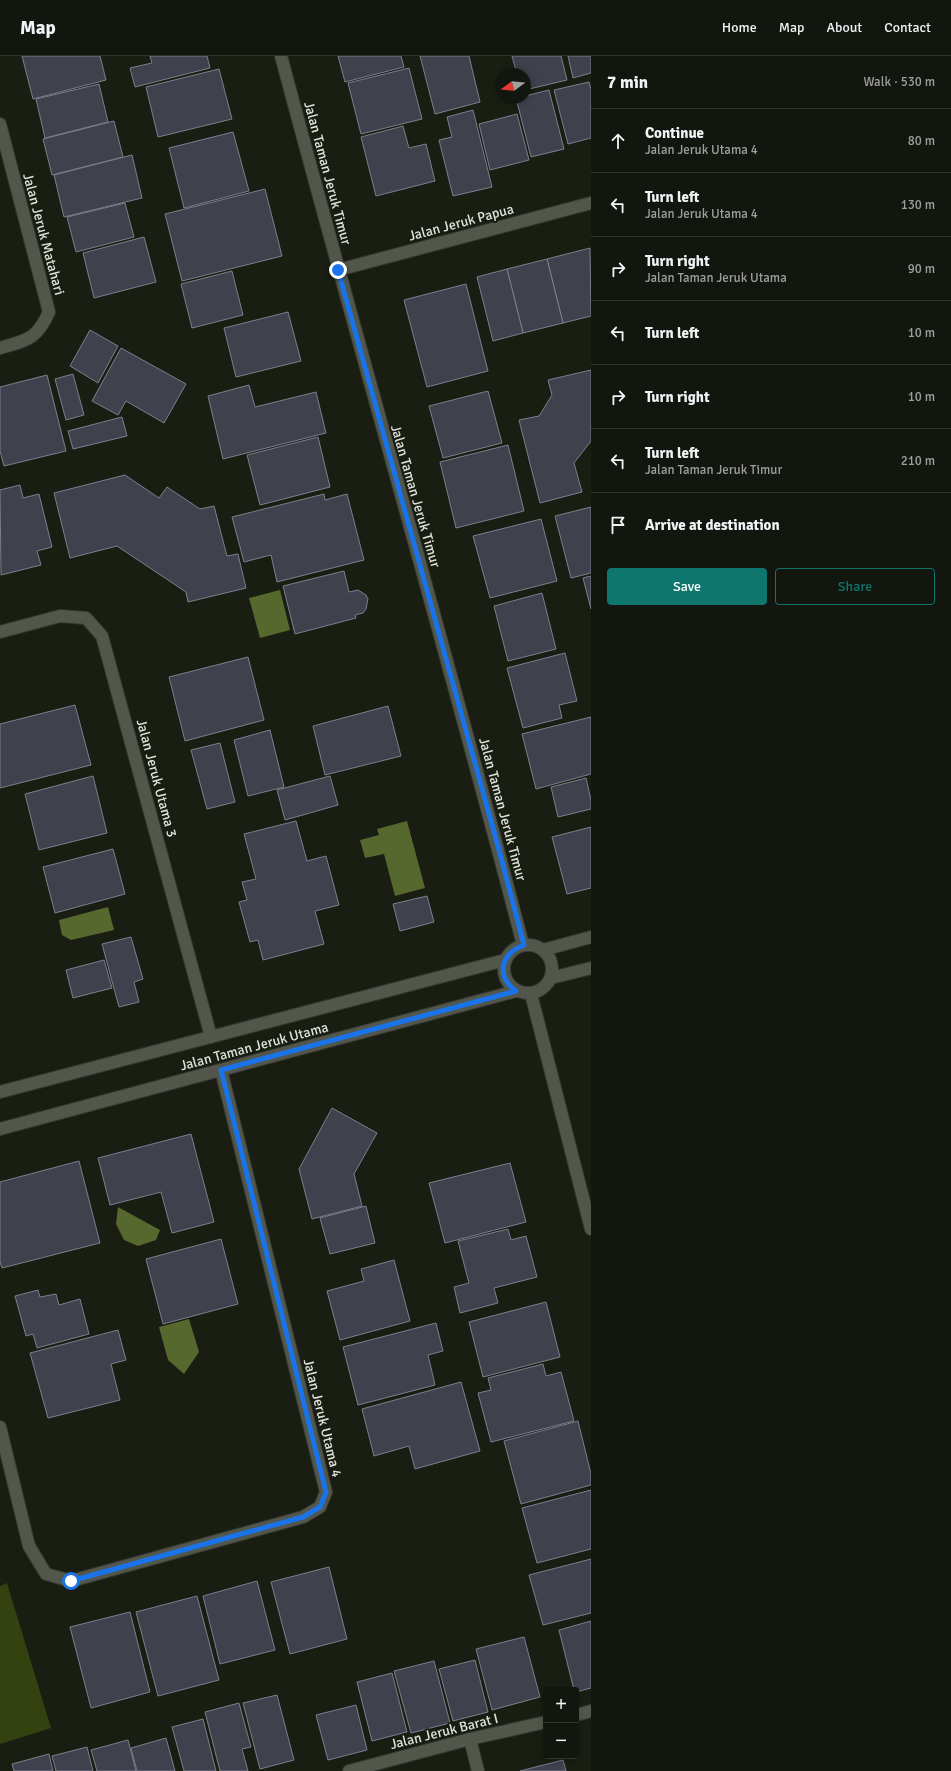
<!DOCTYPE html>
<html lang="en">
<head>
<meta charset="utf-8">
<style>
  :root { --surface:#13160e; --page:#20231c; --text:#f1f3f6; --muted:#9d9f9e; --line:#32352e; --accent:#0f766e }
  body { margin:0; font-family:Signika,sans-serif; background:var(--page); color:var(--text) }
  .controls { position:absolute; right:12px; bottom:12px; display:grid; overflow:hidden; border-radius:4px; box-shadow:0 2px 6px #0003 }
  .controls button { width:36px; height:36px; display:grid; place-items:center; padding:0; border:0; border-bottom:1px solid var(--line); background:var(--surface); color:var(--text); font:20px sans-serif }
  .compass { position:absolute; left:495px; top:12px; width:36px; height:36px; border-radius:50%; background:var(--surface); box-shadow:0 2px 6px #0003; rotate:254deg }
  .stop { position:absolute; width:12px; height:12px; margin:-9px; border:3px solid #1a73e8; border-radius:50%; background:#fff }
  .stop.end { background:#1a73e8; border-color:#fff; box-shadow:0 1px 4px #0008 }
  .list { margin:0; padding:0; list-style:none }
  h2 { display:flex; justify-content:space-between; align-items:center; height:52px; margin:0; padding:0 16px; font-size:17px }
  h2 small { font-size:13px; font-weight:400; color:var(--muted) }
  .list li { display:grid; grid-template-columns:26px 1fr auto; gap:12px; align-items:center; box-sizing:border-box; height:64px; padding:0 16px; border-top:1px solid var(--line) }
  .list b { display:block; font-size:15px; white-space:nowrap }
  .list p { margin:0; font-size:13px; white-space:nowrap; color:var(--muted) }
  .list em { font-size:13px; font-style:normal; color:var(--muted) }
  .actions { display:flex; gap:8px; padding:12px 16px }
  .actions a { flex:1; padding:9px 0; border:1px solid var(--accent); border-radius:4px; text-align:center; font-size:14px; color:var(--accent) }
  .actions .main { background:var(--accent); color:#fff }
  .icon { flex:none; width:22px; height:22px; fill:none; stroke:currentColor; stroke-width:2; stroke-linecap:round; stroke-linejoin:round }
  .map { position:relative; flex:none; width:591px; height:1715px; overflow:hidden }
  header { display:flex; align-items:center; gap:24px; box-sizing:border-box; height:56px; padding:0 20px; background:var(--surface); border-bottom:1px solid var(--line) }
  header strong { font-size:19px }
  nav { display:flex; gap:22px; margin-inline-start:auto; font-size:14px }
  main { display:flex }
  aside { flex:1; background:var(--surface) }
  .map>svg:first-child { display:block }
  .green { fill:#344210 }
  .water { fill:#57682f }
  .building { fill:#3f414d; stroke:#7d7f8d }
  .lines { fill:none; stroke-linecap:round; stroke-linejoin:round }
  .minor-casing { stroke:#353831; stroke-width:14 }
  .minor { stroke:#53574b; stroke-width:12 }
  .route { stroke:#1a73e8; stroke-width:5 }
  .labels { text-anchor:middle; stroke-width:4; stroke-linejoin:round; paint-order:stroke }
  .street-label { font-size:14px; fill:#e1e4dc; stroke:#191d12 }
</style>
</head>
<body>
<header>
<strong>Map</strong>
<nav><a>Home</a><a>Map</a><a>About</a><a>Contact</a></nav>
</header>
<main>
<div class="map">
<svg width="591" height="1715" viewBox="0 0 591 1715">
  <rect width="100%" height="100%" fill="#191d12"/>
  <!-- green -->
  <path class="green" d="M 7,1527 L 51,1672 L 0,1688 L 0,1530 Z"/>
  <!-- water -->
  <g class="water">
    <path d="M 280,534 L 290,574 L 260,582 L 249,542 Z"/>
    <path d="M 407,765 L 425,832 L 395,840 L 384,798 L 365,802 L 360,784 L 379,779 L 377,773 Z"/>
    <path d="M 108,851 L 114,874 L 71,884 L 62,879 L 59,864 Z"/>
    <path d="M 118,1151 L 160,1174 L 156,1184 L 138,1190 L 124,1184 L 116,1168 Z"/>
    <path d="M 189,1263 L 199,1296 L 184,1318 L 168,1304 L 159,1271 Z"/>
  </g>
  <!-- building -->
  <g class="building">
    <path d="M 22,0 L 100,0 L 106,24 L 33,43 Z"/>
    <path d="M 150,0 L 207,0 L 210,12 L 135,31 L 130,12 L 152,7 Z"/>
    <path d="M 338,0 L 401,0 L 404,11 L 345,26 Z"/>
    <path d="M 420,0 L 469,0 L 480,46 L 435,58 Z"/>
    <path d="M 512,0 L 561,0 L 567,24 L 525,34 L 525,18 L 517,18 Z"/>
    <path d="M 568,0 L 591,0 L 591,17 L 573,22 Z"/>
    <path d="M 409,12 L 422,63 L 361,78 L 348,27 Z"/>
    <path d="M 219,13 L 232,63 L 158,81 L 146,31 Z"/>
    <path d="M 589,26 L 591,33 L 591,82 L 568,88 L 554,34 Z"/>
    <path d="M 99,28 L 108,66 L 45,82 L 36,43 Z"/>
    <path d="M 549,34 L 564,93 L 531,101 L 516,42 L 525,42 L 525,40 Z"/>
    <path d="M 473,54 L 492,131 L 453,140 L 439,84 L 452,81 L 447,61 Z"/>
    <path d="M 517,58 L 529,104 L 490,114 L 479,68 Z"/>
    <path d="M 114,65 L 123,101 L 52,119 L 43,83 Z"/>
    <path d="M 403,70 L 409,92 L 426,88 L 435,125 L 376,140 L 361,81 Z"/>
    <path d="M 233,76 L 249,135 L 184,152 L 169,92 Z"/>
    <path d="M 132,99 L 142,142 L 64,161 L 54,119 Z"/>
    <path d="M 265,133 L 282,200 L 182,225 L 165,158 Z"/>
    <path d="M 125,147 L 134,181 L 76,196 L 67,161 Z"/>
    <path d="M 144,181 L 156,226 L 94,242 L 83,197 Z"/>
    <path d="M 590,192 L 591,260 L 563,267 L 547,203 Z"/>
    <path d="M 547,203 L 563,267 L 523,277 L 507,213 Z"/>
    <path d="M 507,213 L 523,277 L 493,285 L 477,221 Z"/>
    <path d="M 232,215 L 243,259 L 192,272 L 181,228 Z"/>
    <path d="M 466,228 L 488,315 L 427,331 L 404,244 Z"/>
    <path d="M 288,256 L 301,305 L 236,321 L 224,272 Z"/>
    <path d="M 90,274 L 118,290 L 98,327 L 70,310 Z"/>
    <path d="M 121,292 L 186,328 L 164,367 L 126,345 L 118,359 L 92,345 Z"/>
    <path d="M 591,314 L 591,385 L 574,407 L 582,436 L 540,447 L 519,364 L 539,360 L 552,339 L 548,324 Z"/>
    <path d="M 73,318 L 84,359 L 66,364 L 55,323 Z"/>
    <path d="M 47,319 L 66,395 L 4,410 L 0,395 L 0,331 Z"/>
    <path d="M 249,329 L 255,351 L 316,336 L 326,377 L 223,403 L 208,340 Z"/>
    <path d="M 488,335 L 502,387 L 443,402 L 429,350 Z"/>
    <path d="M 122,361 L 127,380 L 73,393 L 68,375 Z"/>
    <path d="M 318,381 L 330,431 L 260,449 L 247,399 Z"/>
    <path d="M 508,389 L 524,455 L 456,472 L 440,406 Z"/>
    <path d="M 125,419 L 159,442 L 167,431 L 200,453 L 214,450 L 227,500 L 238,498 L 246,532 L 188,546 L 186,536 L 117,490 L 70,502 L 54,437 Z"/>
    <path d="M 20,429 L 23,442 L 39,438 L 52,491 L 37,495 L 41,509 L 1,519 L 0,434 Z"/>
    <path d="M 324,438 L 325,444 L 347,438 L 364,504 L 277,526 L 271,499 L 244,506 L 232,461 Z"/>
    <path d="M 591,451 L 591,517 L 571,522 L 555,460 Z"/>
    <path d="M 541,463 L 557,525 L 490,542 L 473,480 Z"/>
    <path d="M 344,515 L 349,536 L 358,534 L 366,539 L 368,543 L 366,553 L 363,557 L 355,559 L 356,562 L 295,578 L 283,530 Z"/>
    <path d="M 591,520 L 591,553 L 583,522 Z"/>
    <path d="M 542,537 L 556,593 L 508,605 L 494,550 Z"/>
    <path d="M 565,597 L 577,645 L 559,649 L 562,662 L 523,672 L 507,612 Z"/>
    <path d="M 248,601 L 264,664 L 185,685 L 169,621 Z"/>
    <path d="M 75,649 L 91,709 L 0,732 L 0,668 Z"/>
    <path d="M 388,650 L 401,700 L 325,719 L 313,670 Z"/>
    <path d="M 591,661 L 591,718 L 536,733 L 522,678 Z"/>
    <path d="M 270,674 L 284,731 L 248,740 L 234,684 Z"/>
    <path d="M 220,687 L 235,746 L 207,753 L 191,694 Z"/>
    <path d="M 93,720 L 107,777 L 39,794 L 25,738 Z"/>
    <path d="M 330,720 L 338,749 L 285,764 L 277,734 Z"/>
    <path d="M 586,722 L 591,744 L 591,753 L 558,761 L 551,731 Z"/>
    <path d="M 296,765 L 307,805 L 326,800 L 339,849 L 315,855 L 324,888 L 263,904 L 258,884 L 250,886 L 239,846 L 247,844 L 242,826 L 256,823 L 244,778 Z"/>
    <path d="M 591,771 L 591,832 L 567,838 L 552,781 Z"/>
    <path d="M 113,793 L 125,838 L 55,857 L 43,811 Z"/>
    <path d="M 427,840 L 434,866 L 400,875 L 393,848 Z"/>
    <path d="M 131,881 L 143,923 L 134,926 L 139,946 L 119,951 L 102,888 Z"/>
    <path d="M 104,904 L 112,932 L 73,942 L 66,914 Z"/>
    <path d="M 332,1052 L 377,1077 L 354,1118 L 362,1150 L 312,1163 L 299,1113 Z"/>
    <path d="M 191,1078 L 214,1166 L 172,1177 L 161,1136 L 110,1149 L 98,1102 Z"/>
    <path d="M 79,1105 L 100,1187 L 2,1212 L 0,1206 L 0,1126 Z"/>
    <path d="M 510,1107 L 526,1166 L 445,1187 L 429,1127 Z"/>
    <path d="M 366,1150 L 375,1187 L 330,1198 L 320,1162 Z"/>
    <path d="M 508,1173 L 511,1184 L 526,1180 L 537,1221 L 494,1232 L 498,1247 L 460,1257 L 454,1231 L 469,1227 L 458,1185 Z"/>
    <path d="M 221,1183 L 238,1248 L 163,1268 L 146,1203 Z"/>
    <path d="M 394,1204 L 410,1265 L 340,1284 L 327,1235 L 364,1225 L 361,1213 Z"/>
    <path d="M 38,1234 L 40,1241 L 56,1238 L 59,1249 L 80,1243 L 89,1278 L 37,1292 L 33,1278 L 26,1280 L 15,1240 Z"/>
    <path d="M 546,1246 L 560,1301 L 483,1321 L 469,1266 Z"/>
    <path d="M 436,1267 L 443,1295 L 428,1299 L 435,1329 L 358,1349 L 343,1291 Z"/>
    <path d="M 118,1274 L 126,1304 L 111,1308 L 120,1344 L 48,1362 L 30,1297 Z"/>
    <path d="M 543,1308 L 546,1320 L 561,1316 L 574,1365 L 491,1386 L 478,1337 L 491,1334 L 488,1322 Z"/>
    <path d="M 461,1326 L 480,1395 L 415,1413 L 409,1390 L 374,1400 L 362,1353 Z"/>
    <path d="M 578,1365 L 591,1418 L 591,1429 L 521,1448 L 504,1385 Z"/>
    <path d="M 591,1434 L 591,1493 L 537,1507 L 522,1452 Z"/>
    <path d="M 591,1503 L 591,1557 L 543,1569 L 529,1519 Z"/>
    <path d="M 329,1511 L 347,1583 L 290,1598 L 271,1526 Z"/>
    <path d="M 257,1525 L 275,1594 L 220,1608 L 203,1540 Z"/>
    <path d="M 197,1540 L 219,1624 L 158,1640 L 136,1556 Z"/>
    <path d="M 130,1556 L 150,1636 L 91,1652 L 70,1571 Z"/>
    <path d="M 591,1565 L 591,1632 L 576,1636 L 576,1634 L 574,1634 L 559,1574 Z"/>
    <path d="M 524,1581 L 540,1641 L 492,1654 L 476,1593 Z"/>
    <path d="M 475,1604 L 488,1656 L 453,1665 L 439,1613 Z"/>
    <path d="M 434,1605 L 450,1667 L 411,1677 L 394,1615 Z"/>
    <path d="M 392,1617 L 407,1676 L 372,1685 L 357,1626 Z"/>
    <path d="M 277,1639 L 294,1704 L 260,1713 L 243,1647 Z"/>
    <path d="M 239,1647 L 251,1691 L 242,1693 L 248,1715 L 220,1715 L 205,1656 Z"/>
    <path d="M 356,1649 L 367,1694 L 328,1704 L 316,1659 Z"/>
    <path d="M 203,1663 L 216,1715 L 184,1715 L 172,1671 Z"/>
    <path d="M 166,1682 L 175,1715 L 137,1715 L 131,1692 Z"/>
    <path d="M 128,1684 L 136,1715 L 97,1715 L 91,1694 Z"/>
    <path d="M 87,1691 L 93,1715 L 56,1715 L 52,1700 Z"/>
    <path d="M 49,1698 L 53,1715 L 14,1715 L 12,1708 Z"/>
    <path d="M 563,1704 L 566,1715 L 520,1715 Z"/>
  </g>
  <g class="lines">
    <!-- minor casing -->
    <g class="minor-casing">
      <g id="minor">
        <path d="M 281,0 C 360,297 446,592 523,889"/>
        <path d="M 0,68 L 49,256 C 37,283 28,284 0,292"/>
        <path d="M 338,214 L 591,147"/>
        <path d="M 0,576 L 60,560 L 86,562 L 102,580 L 211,981"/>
        <circle cx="528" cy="913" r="24"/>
        <path d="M 543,894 L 591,881"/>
        <path d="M 551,922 L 591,912"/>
        <path d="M 531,938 L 591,1173"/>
        <path d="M 0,1036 L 505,904"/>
        <path d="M 0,1073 L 516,935"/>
        <path d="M 0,1371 L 29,1490 L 46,1518 L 71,1525 L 303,1461 L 320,1451 L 326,1436 L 221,1014"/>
        <path d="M 576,1659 L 591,1655"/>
        <path d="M 470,1683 L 478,1715"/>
        <path d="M 349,1715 L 470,1683 L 546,1666"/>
      </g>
    </g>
    <!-- minor -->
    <use href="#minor" class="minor"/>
  </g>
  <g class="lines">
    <!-- route -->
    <path class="route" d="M 71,1525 L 303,1461 L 320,1451 L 326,1436 L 221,1014 L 516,935 C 496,920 500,898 524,889 L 498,790 L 338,214"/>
  </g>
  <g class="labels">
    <!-- street labels -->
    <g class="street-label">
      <text transform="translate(328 117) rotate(75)" y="5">Jalan Taman Jeruk Timur</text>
      <text transform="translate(461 166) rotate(-15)" y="5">Jalan Jeruk Papua</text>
      <text transform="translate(44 178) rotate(75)" y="5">Jalan Jeruk Matahari</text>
      <text transform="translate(416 440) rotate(74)" y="5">Jalan Taman Jeruk Timur</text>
      <text transform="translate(157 722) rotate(75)" y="5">Jalan Jeruk Utama 3</text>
      <text transform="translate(503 753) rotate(75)" y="5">Jalan Taman Jeruk Timur</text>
      <text transform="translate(254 990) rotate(-15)" y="5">Jalan Taman Jeruk Utama</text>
      <text transform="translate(323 1362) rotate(76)" y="5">Jalan Jeruk Utama 4</text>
      <text transform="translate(444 1675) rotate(-14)" y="5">Jalan Jeruk Barat I</text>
    </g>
  </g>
</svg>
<div class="controls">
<button>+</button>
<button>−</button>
</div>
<svg class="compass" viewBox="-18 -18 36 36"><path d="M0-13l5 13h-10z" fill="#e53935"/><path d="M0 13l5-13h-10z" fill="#9d9f9e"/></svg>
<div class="stop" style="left:71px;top:1525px"></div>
<div class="stop end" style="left:338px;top:214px"></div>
</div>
<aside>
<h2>7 min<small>Walk · 530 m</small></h2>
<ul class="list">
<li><svg class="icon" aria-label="ahead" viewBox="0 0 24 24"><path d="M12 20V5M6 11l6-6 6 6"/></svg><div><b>Continue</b><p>Jalan Jeruk Utama 4</p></div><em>80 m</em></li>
<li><svg class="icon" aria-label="left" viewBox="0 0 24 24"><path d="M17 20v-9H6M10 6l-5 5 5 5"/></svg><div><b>Turn left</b><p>Jalan Jeruk Utama 4</p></div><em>130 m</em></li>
<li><svg class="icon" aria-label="right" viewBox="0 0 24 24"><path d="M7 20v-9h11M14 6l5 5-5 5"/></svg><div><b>Turn right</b><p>Jalan Taman Jeruk Utama</p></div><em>90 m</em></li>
<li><svg class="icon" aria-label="left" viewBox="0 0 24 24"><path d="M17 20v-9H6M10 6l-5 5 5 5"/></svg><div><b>Turn left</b></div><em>10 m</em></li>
<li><svg class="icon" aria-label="right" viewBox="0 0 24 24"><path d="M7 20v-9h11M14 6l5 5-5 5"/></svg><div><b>Turn right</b></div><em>10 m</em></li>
<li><svg class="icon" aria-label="left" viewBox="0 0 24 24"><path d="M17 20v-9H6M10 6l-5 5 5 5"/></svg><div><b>Turn left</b><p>Jalan Taman Jeruk Timur</p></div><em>210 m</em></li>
<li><svg class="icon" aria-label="arrive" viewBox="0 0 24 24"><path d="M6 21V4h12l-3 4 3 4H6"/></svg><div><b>Arrive at destination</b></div></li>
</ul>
<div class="actions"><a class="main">Save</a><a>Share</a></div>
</aside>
</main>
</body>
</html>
